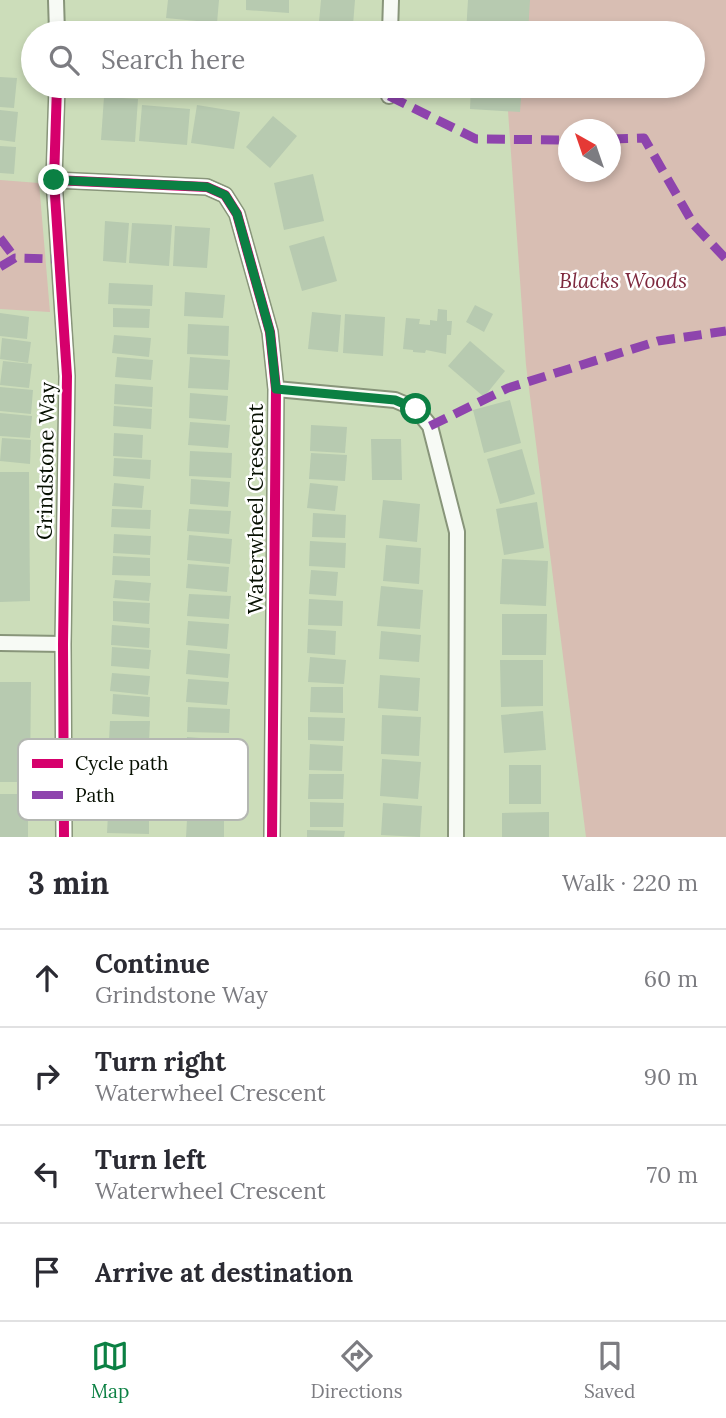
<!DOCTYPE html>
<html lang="en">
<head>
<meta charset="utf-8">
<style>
  :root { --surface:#fff; --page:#f7f7f7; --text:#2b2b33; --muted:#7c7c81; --line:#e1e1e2; --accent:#0b8043 }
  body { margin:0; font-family:Lora,serif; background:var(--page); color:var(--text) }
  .compass { position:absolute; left:558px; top:119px; width:63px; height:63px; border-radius:50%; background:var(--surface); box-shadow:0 4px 10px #0003; rotate:320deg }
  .stop { position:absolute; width:21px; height:21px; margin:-16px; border:5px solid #0b8043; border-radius:50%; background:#fff }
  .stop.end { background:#0b8043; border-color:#fff; box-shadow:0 2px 7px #0008 }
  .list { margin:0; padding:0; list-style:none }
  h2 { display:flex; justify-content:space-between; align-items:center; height:91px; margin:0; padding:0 28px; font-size:30px }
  h2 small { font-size:23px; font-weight:400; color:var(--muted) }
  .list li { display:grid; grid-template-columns:46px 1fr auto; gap:21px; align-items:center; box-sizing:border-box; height:98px; padding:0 28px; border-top:2px solid var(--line) }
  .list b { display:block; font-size:26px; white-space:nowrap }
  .list p { margin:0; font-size:23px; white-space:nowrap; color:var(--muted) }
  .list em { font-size:23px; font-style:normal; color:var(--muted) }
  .icon { flex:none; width:38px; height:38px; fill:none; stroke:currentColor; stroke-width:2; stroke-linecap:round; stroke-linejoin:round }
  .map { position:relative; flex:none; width:726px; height:837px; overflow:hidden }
  .search { position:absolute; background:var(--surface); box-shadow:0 4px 10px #0003; left:21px; right:21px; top:21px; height:77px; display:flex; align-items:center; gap:18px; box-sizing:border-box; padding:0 24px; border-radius:38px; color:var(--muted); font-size:26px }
  .sheet { height:483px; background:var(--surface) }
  nav { display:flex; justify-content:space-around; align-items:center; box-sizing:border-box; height:98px; border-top:2px solid var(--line); background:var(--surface); font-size:19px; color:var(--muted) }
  nav a { display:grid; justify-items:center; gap:4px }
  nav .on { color:var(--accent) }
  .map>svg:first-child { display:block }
  .green { fill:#d8beb3; fill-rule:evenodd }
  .building { fill:#b7cab0 }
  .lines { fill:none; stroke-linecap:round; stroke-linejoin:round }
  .minor-casing { stroke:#88957a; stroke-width:18 }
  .minor { stroke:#f7faf5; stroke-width:14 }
  .quiet { stroke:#8e44ad; stroke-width:9; stroke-dasharray:18 9; stroke-linecap:butt }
  .cycleway-casing { stroke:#fff; stroke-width:15 }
  .cycleway { stroke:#d6006c; stroke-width:10 }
  .route { stroke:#0b8043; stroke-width:9 }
  .labels { text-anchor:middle; stroke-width:5; stroke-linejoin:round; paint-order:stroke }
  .park-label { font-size:21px; font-style:italic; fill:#7e293e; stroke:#fff }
  .street-label { font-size:21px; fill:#060f00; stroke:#fff }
  .key { fill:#fff; stroke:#b4b7b2; stroke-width:2 }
  .key-label { font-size:19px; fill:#060f00 }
</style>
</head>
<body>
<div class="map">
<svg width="726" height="837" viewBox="0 0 726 837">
  <rect width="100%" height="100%" fill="#ccddba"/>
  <!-- green -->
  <g class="green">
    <path d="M 512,0 L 726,0 L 726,837 L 586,837 L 526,365 L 508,111 L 509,86 L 693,86 L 693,33 L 511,33 ZM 568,130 L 610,130 L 610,172 L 568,172 Z"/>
    <path d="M 0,180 L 39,183 L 50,312 L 0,309 Z"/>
  </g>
  <!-- building -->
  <g class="building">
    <path d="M 168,0 L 219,0 L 217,23 L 166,18 Z"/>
    <path d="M 246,0 L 289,0 L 289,13 L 246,10 Z"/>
    <path d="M 321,0 L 355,0 L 353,25 L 319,22 Z"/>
    <path d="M 468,0 L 530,0 L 528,33 L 466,33 Z"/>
    <path d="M 102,24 L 118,26 L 117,33 L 101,33 Z"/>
    <path d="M 0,77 L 17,78 L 14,108 L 0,107 Z"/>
    <path d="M 261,86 L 281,86 L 281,92 L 261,91 Z"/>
    <path d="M 295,86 L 326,86 L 326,92 L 295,89 Z"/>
    <path d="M 471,86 L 522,86 L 520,112 L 470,109 Z"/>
    <path d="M 104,97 L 138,99 L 135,142 L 101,140 Z"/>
    <path d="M 142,105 L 190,109 L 187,145 L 139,141 Z"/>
    <path d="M 197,105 L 240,112 L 234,149 L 191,143 Z"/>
    <path d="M 0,110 L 18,112 L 15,142 L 0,140 Z"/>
    <path d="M 273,116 L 297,136 L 270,168 L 246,147 Z"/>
    <path d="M 0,146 L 16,147 L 14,174 L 0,173 Z"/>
    <path d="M 313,174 L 324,221 L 284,230 L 274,183 Z"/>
    <path d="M 105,221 L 129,223 L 126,263 L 103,261 Z"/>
    <path d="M 132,223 L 172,225 L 169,266 L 129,263 Z"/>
    <path d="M 175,226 L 210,228 L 207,268 L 173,266 Z"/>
    <path d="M 324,236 L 337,281 L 302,291 L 289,246 Z"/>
    <path d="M 109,283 L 153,285 L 152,306 L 108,304 Z"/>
    <path d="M 185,292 L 225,295 L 223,318 L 184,316 Z"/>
    <path d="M 475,305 L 493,314 L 484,332 L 466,322 Z"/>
    <path d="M 113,308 L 150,309 L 149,328 L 113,327 Z"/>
    <path d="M 438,309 L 447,310 L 447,321 L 452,321 L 451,335 L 447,335 L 446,354 L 426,350 L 425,353 L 413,352 L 413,350 L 403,349 L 406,318 L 420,319 L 419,324 L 430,325 L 430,320 L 437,321 Z"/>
    <path d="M 312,312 L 341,315 L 338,352 L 308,349 Z"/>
    <path d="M 0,313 L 29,317 L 27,339 L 0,336 Z"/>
    <path d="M 345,314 L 385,317 L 383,356 L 343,353 Z"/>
    <path d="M 188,324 L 229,326 L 228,356 L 187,354 Z"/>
    <path d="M 114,335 L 151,338 L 149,357 L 112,353 Z"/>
    <path d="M 2,338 L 31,342 L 28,363 L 0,359 Z"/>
    <path d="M 470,341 L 505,371 L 484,397 L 448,366 Z"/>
    <path d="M 117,357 L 153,360 L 151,380 L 115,377 Z"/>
    <path d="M 190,357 L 230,360 L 228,390 L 188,388 Z"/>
    <path d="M 3,361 L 32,364 L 29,388 L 0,385 Z"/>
    <path d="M 115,384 L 153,387 L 152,407 L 114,404 Z"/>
    <path d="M 0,387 L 33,390 L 31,414 L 0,411 Z"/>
    <path d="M 190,393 L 228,396 L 226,421 L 189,418 Z"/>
    <path d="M 510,400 L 521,443 L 484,453 L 473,410 Z"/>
    <path d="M 114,406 L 152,409 L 151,429 L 113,426 Z"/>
    <path d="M 0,413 L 32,416 L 30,438 L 0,436 Z"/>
    <path d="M 190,422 L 230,425 L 228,448 L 188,445 Z"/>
    <path d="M 311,425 L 347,427 L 345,453 L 310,451 Z"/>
    <path d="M 114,433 L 143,435 L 142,458 L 113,456 Z"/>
    <path d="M 2,438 L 31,440 L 30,464 L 0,461 Z"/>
    <path d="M 371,439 L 401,439 L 402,480 L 372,480 Z"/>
    <path d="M 522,449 L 535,494 L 500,504 L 487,459 Z"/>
    <path d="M 190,451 L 232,453 L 231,478 L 189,476 Z"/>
    <path d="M 311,453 L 347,455 L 345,481 L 309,479 Z"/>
    <path d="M 114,458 L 151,460 L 150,479 L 113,476 Z"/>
    <path d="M 0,472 L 29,472 L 30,601 L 0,602 Z"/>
    <path d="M 191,479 L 230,482 L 228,507 L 190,504 Z"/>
    <path d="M 114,483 L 144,486 L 142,508 L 112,506 Z"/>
    <path d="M 310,483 L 338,486 L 335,511 L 307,508 Z"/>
    <path d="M 383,500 L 420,504 L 417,542 L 379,538 Z"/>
    <path d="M 537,502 L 544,548 L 504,555 L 496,509 Z"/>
    <path d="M 112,509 L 151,510 L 150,529 L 111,527 Z"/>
    <path d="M 189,509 L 231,511 L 229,534 L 187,531 Z"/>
    <path d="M 313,513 L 346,515 L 345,538 L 312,537 Z"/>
    <path d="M 114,534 L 151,536 L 150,555 L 113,553 Z"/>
    <path d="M 189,535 L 232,539 L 230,564 L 187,560 Z"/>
    <path d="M 310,541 L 346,543 L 345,568 L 309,566 Z"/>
    <path d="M 386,545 L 421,548 L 419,584 L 383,581 Z"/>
    <path d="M 113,556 L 150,558 L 150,576 L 112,575 Z"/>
    <path d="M 502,559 L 548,561 L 546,606 L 500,604 Z"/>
    <path d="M 188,564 L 229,567 L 227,592 L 186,588 Z"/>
    <path d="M 311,570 L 338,572 L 336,596 L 309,594 Z"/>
    <path d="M 115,580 L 151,583 L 149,601 L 113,598 Z"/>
    <path d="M 381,586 L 423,590 L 420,629 L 377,626 Z"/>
    <path d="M 189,594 L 231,596 L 229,619 L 187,616 Z"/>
    <path d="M 309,599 L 343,601 L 342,626 L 308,625 Z"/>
    <path d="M 113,601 L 150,603 L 149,624 L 113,621 Z"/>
    <path d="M 502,614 L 547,614 L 546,655 L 502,655 Z"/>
    <path d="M 188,621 L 229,624 L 227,649 L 186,645 Z"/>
    <path d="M 112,625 L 150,628 L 149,648 L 111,645 Z"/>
    <path d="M 308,629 L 336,631 L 335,655 L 307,653 Z"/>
    <path d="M 381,631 L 421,635 L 419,662 L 379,659 Z"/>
    <path d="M 112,647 L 151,650 L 149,669 L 111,666 Z"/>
    <path d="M 188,650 L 230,654 L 228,678 L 186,674 Z"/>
    <path d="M 310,657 L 346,660 L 344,684 L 308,682 Z"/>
    <path d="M 500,660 L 543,660 L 543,706 L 501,707 Z"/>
    <path d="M 112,673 L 150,676 L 148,695 L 110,691 Z"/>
    <path d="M 380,675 L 420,678 L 418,711 L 378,708 Z"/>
    <path d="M 188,679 L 229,682 L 227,705 L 186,702 Z"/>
    <path d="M 0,682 L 31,682 L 30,782 L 0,782 Z"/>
    <path d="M 311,687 L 343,687 L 343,713 L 310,712 Z"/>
    <path d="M 113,694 L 150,697 L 149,717 L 112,714 Z"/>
    <path d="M 188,707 L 230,709 L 229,733 L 187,732 Z"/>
    <path d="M 543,711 L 546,750 L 504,753 L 501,715 Z"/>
    <path d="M 382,715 L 421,717 L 419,756 L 381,754 Z"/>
    <path d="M 308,717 L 345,718 L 344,741 L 308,740 Z"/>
    <path d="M 110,721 L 150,721 L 149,741 L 109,741 Z"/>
    <path d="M 187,737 L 228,740 L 226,763 L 185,760 Z"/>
    <path d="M 310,744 L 343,746 L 342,771 L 309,770 Z"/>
    <path d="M 382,759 L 421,762 L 418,799 L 380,796 Z"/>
    <rect x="509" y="765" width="32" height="39"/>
    <path d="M 309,774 L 344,774 L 343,799 L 308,799 Z"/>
    <rect x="0" y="794" width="28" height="43"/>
    <path d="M 310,802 L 344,803 L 343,827 L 310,827 Z"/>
    <path d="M 383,803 L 422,806 L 420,837 L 381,835 Z"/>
    <path d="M 549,812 L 549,837 L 502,837 L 502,813 Z"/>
    <path d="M 108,814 L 149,815 L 149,834 L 107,833 Z"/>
    <path d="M 187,820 L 224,821 L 224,837 L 186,837 Z"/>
    <path d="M 307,830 L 345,831 L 344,837 L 307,837 Z"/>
  </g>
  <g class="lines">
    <!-- minor casing -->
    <g class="minor-casing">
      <g id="minor">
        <path d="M 56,0 L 57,33"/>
        <path d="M 390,33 L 391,0"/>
        <path d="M 57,86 L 54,180 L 67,376 L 63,644 L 64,837"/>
        <path d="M 389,96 L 389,86"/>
        <path d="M 54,180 L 207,187 L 225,195 L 237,214 L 270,332 L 276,389 L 272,837"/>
        <path d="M 276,389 L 395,400 L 416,409 L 430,426 L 457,532 L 456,837"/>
        <path d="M 0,643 L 63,644"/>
      </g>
    </g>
    <!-- minor -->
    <use href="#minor" class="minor"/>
    <!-- quiet -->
    <g class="quiet">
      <path d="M 389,96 L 476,139 L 568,140"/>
      <path d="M 610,139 L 644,138 L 694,225 L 726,259"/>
      <path d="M 0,238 L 15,258"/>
      <path d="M 0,267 L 15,258 L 59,259"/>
      <path d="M 430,426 L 508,388 L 658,341 L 726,331"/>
    </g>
    <!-- cycleway casing -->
    <g class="cycleway-casing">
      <g id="cycleway">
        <path d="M 57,86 L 54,180 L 67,376 L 63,644 L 64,837"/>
        <path d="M 54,180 L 207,187 L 225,195 L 237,214 L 270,332 L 276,389 L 272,837"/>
      </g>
    </g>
    <!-- cycleway -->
    <use href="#cycleway" class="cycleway"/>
  </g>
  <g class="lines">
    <!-- route -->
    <path class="route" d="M 54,180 L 190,186 L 207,187 L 225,195 L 237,214 L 270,332 L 276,389 L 395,400 L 416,409"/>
  </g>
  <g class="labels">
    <!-- park labels -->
    <g class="park-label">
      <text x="623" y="288">Blacks Woods</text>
    </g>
    <!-- street labels -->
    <g class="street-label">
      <text transform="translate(46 461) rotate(-89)" y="7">Grindstone Way</text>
      <text transform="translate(256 509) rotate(-90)" y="7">Waterwheel Crescent</text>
    </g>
  </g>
  <!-- legend -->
  <rect x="18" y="739" width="230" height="81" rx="10" class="key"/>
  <rect x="32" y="759" width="31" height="9" fill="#d6006c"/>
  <rect x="32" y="791" width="31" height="8" fill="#8e44ad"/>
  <g class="key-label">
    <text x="75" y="770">Cycle path</text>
    <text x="75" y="802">Path</text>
  </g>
</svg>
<svg class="compass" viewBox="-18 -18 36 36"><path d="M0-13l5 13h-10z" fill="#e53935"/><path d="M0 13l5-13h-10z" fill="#7c7c81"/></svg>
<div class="stop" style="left:416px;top:409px"></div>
<div class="stop end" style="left:54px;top:180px"></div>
<div class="search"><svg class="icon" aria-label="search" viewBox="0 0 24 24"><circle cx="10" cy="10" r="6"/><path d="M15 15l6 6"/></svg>Search here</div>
</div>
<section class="sheet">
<h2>3 min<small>Walk · 220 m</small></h2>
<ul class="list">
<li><svg class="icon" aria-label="ahead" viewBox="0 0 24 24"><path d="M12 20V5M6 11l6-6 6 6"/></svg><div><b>Continue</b><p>Grindstone Way</p></div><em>60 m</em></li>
<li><svg class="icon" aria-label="right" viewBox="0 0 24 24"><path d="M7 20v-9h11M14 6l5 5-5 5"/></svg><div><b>Turn right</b><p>Waterwheel Crescent</p></div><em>90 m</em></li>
<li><svg class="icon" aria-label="left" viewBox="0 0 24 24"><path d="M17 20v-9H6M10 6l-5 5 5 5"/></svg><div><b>Turn left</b><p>Waterwheel Crescent</p></div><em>70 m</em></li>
<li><svg class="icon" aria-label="arrive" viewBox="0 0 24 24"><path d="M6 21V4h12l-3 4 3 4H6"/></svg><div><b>Arrive at destination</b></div></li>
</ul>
</section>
<nav>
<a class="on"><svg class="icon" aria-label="map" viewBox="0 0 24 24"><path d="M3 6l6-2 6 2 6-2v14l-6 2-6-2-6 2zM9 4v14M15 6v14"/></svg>Map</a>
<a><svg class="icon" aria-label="directions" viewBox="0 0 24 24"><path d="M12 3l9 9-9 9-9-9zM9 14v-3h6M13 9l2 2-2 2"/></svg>Directions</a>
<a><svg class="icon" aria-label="saved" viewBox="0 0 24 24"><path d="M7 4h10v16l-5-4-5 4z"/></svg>Saved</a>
</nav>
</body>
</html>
